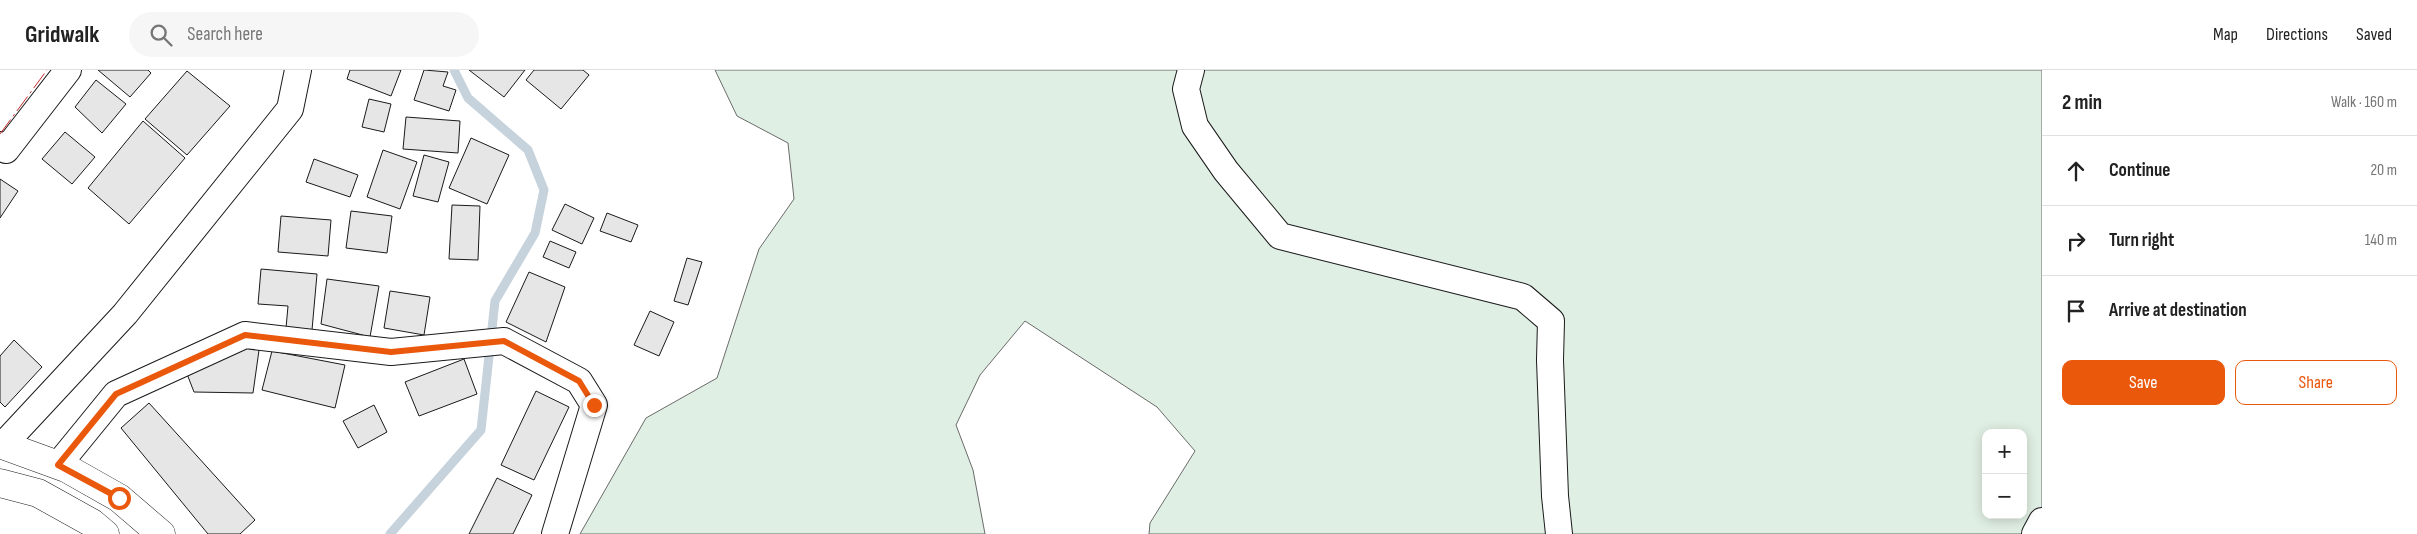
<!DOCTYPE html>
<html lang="en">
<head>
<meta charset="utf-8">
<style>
  :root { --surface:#fff; --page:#f6f6f6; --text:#222; --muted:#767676; --line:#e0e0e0; --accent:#ea580c }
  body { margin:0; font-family:"Sofia Sans Condensed",sans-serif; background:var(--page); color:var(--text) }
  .controls { position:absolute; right:15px; bottom:15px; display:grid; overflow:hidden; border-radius:10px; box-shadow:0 2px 12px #0003 }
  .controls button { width:45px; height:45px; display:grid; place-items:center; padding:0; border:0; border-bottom:1px solid var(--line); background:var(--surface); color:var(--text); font:25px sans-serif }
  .stop { position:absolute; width:15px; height:15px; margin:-11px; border:4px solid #ea580c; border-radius:50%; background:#fff }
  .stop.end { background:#ea580c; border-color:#fff; box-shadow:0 1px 5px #0008 }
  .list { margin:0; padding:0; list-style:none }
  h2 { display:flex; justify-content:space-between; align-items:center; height:65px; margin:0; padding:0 20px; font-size:21px }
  h2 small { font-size:16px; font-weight:400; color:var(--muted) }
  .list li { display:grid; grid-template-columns:32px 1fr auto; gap:15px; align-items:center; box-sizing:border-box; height:70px; padding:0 20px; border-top:1px solid var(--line) }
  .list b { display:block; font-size:19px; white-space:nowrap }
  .list em { font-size:16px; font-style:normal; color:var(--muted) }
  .actions { display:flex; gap:10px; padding:15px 20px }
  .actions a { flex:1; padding:11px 0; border:1px solid var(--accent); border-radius:10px; text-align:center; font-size:18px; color:var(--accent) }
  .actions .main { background:var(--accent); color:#fff }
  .icon { flex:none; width:28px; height:28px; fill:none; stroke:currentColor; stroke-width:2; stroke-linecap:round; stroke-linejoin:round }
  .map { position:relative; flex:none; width:2042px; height:464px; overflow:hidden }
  header { display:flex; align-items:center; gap:30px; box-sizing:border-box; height:70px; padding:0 25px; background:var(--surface); border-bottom:1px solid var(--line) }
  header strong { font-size:24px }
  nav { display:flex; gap:28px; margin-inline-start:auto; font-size:18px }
  .search { width:350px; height:45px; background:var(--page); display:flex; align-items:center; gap:12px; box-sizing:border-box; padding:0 18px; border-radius:28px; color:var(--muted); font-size:19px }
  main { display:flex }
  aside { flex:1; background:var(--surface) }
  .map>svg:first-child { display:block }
  .green { fill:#e0efe3; stroke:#6a6a6a; fill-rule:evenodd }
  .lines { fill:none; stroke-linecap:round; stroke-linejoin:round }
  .stream { stroke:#c6d2dc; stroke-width:9 }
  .building { fill:#e6e6e6; stroke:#1a1a1a }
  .minor-casing { stroke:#1a1a1a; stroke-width:28 }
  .tertiary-casing { stroke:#1a1a1a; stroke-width:29 }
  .minor { stroke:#fff; stroke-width:26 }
  .tertiary { stroke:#fff; stroke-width:28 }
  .power { stroke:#c62828; stroke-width:1; stroke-dasharray:18 4 2.5 4; stroke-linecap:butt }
  .route { stroke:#ea580c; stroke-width:6 }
</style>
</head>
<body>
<header>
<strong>Gridwalk</strong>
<div class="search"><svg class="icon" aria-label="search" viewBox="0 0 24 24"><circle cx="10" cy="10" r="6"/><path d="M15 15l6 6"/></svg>Search here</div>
<nav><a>Map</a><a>Directions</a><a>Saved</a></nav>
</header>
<main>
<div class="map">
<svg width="2042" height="464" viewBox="0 0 2042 464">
  <rect width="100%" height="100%" fill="#fff"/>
  <!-- green -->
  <path class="green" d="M 715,0 L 2042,0 L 2042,464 L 1149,464 L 1150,453 L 1195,381 L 1157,337 L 1025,251 L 980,305 L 956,355 L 973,400 L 985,464 L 580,464 L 646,348 L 717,308 L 759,179 L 794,129 L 788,73 L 737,46 ZM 1986,363 L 2023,363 L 2023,445 L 1986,445 Z"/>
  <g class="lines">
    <!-- stream -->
    <path class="stream" d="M 390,464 L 481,360 L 495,231 L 535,163 L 544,120 L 528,80 L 468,28 L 454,0"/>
  </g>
  <!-- building -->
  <g class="building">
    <path d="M 98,0 L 148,0 L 151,3 L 130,27 Z"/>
    <path d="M 350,0 L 401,0 L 391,26 L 347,9 Z"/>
    <path d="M 424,0 L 448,2 L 443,16 L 456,20 L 449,41 L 414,30 Z"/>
    <path d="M 469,0 L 525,0 L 504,27 Z"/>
    <path d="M 534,0 L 583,0 L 589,5 L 561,39 L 526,10 Z"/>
    <path d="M 187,1 L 230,36 L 187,85 L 145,49 Z"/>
    <path d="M 96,10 L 126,34 L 102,63 L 75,37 Z"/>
    <path d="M 369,29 L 391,34 L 384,62 L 362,57 Z"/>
    <path d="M 406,47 L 460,51 L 458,83 L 403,79 Z"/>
    <path d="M 143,51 L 185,88 L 129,154 L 88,118 Z"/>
    <path d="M 65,62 L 95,87 L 72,114 L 42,89 Z"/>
    <path d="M 471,68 L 509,85 L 487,134 L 449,118 Z"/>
    <path d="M 383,80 L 417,92 L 400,139 L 367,127 Z"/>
    <path d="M 424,85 L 449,92 L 438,132 L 413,126 Z"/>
    <path d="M 314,89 L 358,105 L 350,127 L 306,112 Z"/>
    <path d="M 0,109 L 18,121 L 0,148 Z"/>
    <path d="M 565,134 L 594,148 L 582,174 L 552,160 Z"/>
    <path d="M 452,135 L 480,136 L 478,190 L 449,189 Z"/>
    <path d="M 351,141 L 392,146 L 387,183 L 346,178 Z"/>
    <path d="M 607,143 L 638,155 L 631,172 L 600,161 Z"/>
    <path d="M 281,146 L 331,150 L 328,186 L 278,182 Z"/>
    <path d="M 550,171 L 576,182 L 569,198 L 543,187 Z"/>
    <path d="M 687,188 L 702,192 L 688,235 L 674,231 Z"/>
    <path d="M 261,199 L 317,204 L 312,260 L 286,258 L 288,236 L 258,234 Z"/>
    <path d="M 529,202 L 565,217 L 546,272 L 506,252 Z"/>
    <path d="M 327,209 L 379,216 L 370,267 L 321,254 Z"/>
    <path d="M 390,221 L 430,227 L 424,265 L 384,258 Z"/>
    <path d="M 650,241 L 674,252 L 659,286 L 634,275 Z"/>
    <path d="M 14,270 L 42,297 L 5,337 L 0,332 L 0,286 Z"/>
    <path d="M 260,273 L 253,323 L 194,322 L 187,304 Z"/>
    <path d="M 272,281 L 345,295 L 335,338 L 262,320 Z"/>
    <path d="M 464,289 L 477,324 L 419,346 L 405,312 Z"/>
    <path d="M 536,321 L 569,337 L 534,410 L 501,395 Z"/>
    <path d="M 149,333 L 255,450 L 240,464 L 208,464 L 121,358 Z"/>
    <path d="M 374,335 L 387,362 L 358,378 L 343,351 Z"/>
    <path d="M 497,408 L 532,425 L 513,464 L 469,464 Z"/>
  </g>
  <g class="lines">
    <!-- minor casing -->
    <g class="minor-casing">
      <g id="minor">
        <path d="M 1191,0 L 1186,19 L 1195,56 L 1226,101 L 1280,166 L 1523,227 L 1551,251 L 1550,290 L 1555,426 L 1559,464"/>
        <path d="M 0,75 L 6,80 L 68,0"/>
        <path d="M 3,375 L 125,244 L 290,39 L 298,0"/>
        <path d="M 58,395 L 116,324 L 245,265 L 391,282 L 504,271 L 579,311 L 594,335 L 555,464"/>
        <path d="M 2035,464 L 2042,451"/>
      </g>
    </g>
    <!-- tertiary casing -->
    <g class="tertiary-casing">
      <g id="tertiary">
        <path d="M 0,374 L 66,398 L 119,428 L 161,464"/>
        <path d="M 0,413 L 38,423 L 92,453 L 105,464"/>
      </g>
    </g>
    <!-- minor -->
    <use href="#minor" class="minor"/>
    <!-- tertiary -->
    <use href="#tertiary" class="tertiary"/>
    <!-- power -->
    <path class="power" d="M 0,64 L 47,0"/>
  </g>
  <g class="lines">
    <!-- route -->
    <path class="route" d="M 119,428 L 58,395 L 116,324 L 245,265 L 391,282 L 504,271 L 579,311 L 594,335"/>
  </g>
</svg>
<div class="controls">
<button>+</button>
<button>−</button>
</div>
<div class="stop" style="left:119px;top:428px"></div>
<div class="stop end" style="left:594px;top:335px"></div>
</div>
<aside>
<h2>2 min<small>Walk · 160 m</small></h2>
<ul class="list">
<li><svg class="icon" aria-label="ahead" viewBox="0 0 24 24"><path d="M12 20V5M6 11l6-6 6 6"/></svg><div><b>Continue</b></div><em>20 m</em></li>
<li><svg class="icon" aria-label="right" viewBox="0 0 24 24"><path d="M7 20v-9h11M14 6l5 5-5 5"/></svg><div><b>Turn right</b></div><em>140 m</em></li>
<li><svg class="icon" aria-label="arrive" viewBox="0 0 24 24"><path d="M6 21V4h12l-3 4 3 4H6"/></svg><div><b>Arrive at destination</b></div></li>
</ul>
<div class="actions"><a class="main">Save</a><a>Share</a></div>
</aside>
</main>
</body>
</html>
